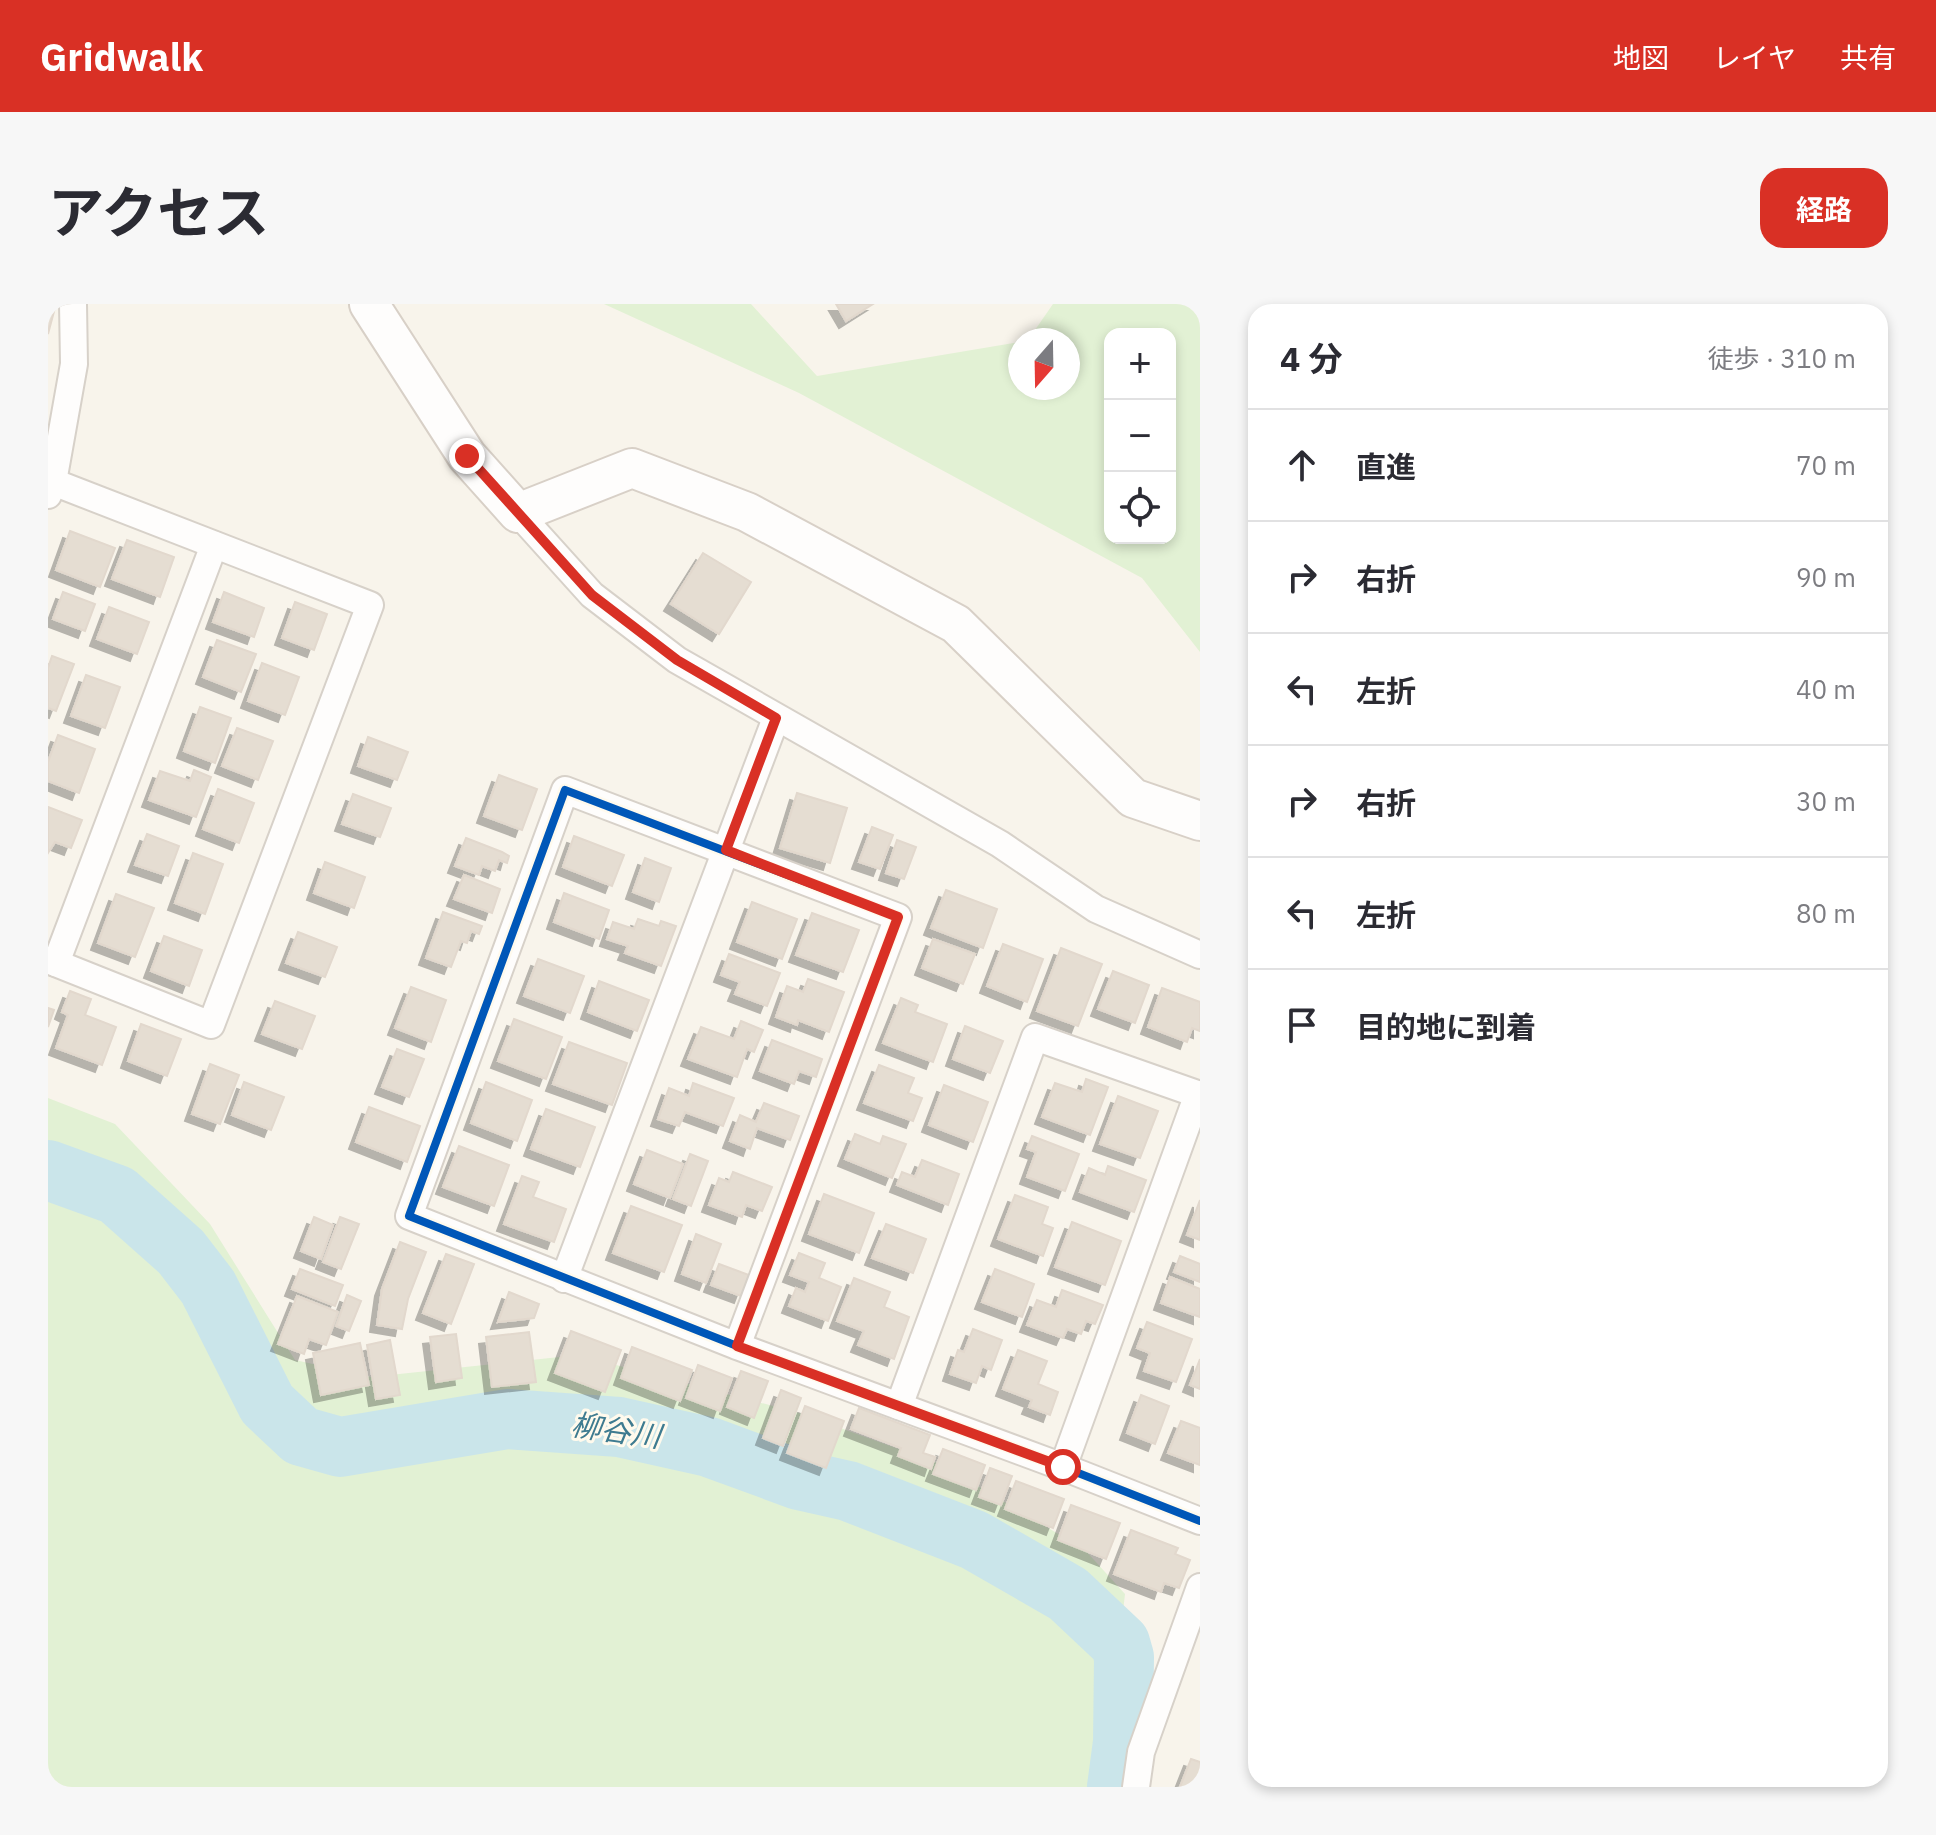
<!DOCTYPE html>
<html lang="ja">
<head>
<meta charset="utf-8">
<style>
  :root { --surface:#fff; --page:#f7f7f7; --text:#2b2b33; --muted:#7c7c81; --line:#e1e1e2; --accent:#d93025 }
  body { margin:0; font-family:"IBM Plex Sans","Noto Sans JP",sans-serif; background:var(--page); color:var(--text) }
  .controls { position:absolute; right:24px; top:24px; display:grid; overflow:hidden; border-radius:16px; box-shadow:0 4px 12px #0003 }
  .controls button { width:72px; height:72px; display:grid; place-items:center; padding:0; border:0; border-bottom:2px solid var(--line); background:var(--surface); color:var(--text); font:40px sans-serif }
  .compass { position:absolute; left:960px; top:24px; width:72px; height:72px; border-radius:50%; background:var(--surface); box-shadow:0 4px 12px #0003; rotate:200deg }
  .stop { position:absolute; width:24px; height:24px; margin:-18px; border:6px solid #d93025; border-radius:50%; background:#fff }
  .stop.end { background:#d93025; border-color:#fff; box-shadow:0 2px 8px #0008 }
  .list { margin:0; padding:0; list-style:none }
  h2 { display:flex; justify-content:space-between; align-items:center; height:104px; margin:0; padding:0 32px; font-size:34px }
  h2 small { font-size:26px; font-weight:400; color:var(--muted) }
  .list li { display:grid; grid-template-columns:52px 1fr auto; gap:24px; align-items:center; box-sizing:border-box; height:112px; padding:0 32px; border-top:2px solid var(--line) }
  .list b { display:block; font-size:30px; white-space:nowrap }
  .list em { font-size:26px; font-style:normal; color:var(--muted) }
  .icon { flex:none; width:44px; height:44px; fill:none; stroke:currentColor; stroke-width:2; stroke-linecap:round; stroke-linejoin:round }
  .map { position:relative; flex:none; width:1152px; height:1483px; overflow:hidden; border-radius:24px }
  header { display:flex; align-items:center; gap:48px; box-sizing:border-box; height:112px; padding:0 40px; background:var(--accent); color:#fff }
  header strong { font-size:38px }
  nav { display:flex; gap:44px; margin-inline-start:auto; font-size:28px }
  .intro { display:flex; align-items:center; justify-content:space-between; box-sizing:border-box; height:192px; padding:0 48px }
  h1 { margin:0; font-size:56px }
  .button { padding:20px 36px; border-radius:24px; background:var(--accent); color:#fff; font-size:28px; font-weight:700 }
  main { display:flex; gap:48px; padding:0 48px }
  aside { flex:1; background:var(--surface); border-radius:24px; box-shadow:0 4px 12px #0003 }
  .map>svg:first-child { display:block }
  .green { fill:#e2f1d4; fill-rule:evenodd }
  .lines { fill:none; stroke-linecap:round; stroke-linejoin:round }
  .river { stroke:#cae5ea; stroke-width:60 }
  .building { fill:#e5ddd2; stroke:#e2d8cd; stroke-width:2; filter:url(#shadow) }
  .street-casing { stroke:#d7d1c9; stroke-width:30 }
  .secondary-casing { stroke:#d8d0c7; stroke-width:42 }
  .street { stroke:#fefdfc; stroke-width:26 }
  .secondary { stroke:#fefdfc; stroke-width:38 }
  .cycleway-casing { stroke:#fffaed; stroke-width:13 }
  .cycleway { stroke:#0057b8; stroke-width:8 }
  .route { stroke:#d93025; stroke-width:10 }
  .labels { text-anchor:middle; stroke-width:6; stroke-linejoin:round; paint-order:stroke }
  .water-label { font-size:30px; font-style:italic; fill:#3e7b90; stroke:#fffaed }
</style>
</head>
<body>
<header>
<strong>Gridwalk</strong>
<nav><a>地図</a><a>レイヤ</a><a>共有</a></nav>
</header>
<div class="intro"><h1>アクセス</h1><a class="button">経路</a></div>
<main>
<div class="map">
<svg width="1152" height="1483" viewBox="0 0 1152 1483">
  <defs>
    <filter id="shadow"><feDropShadow dx="-7" dy="7" stdDeviation="0" flood-color="#0004"/></filter>
  </defs>
  <rect width="100%" height="100%" fill="#f8f4eb"/>
  <!-- green -->
  <g class="green">
    <path d="M 556,0 L 703,0 L 769,72 L 972,38 L 972,84 L 1020,84 L 1020,36 L 980,36 L 1005,0 L 1152,0 L 1152,348 L 1094,274 L 751,89 ZM 1062,30 L 1122,30 L 1122,234 L 1062,234 Z"/>
    <path d="M 0,794 L 67,820 L 162,920 L 247,1056 L 323,1073 L 530,1051 L 748,1108 L 895,1161 L 1037,1246 L 1077,1290 L 1058,1457 L 1076,1483 L 0,1483 Z"/>
  </g>
  <g class="lines">
    <!-- river -->
    <path class="river" d="M 0,866 L 69,891 L 133,948 L 160,983 L 219,1100 L 253,1132 L 292,1143 L 459,1115 L 571,1123 L 661,1143 L 751,1176 L 800,1187 L 926,1236 L 1020,1290 L 1072,1339 L 1076,1353 L 1075,1438 L 1069,1483"/>
  </g>
  <!-- building -->
  <g class="building">
    <path d="M 0,0 L 8,0 L 0,30 Z"/>
    <path d="M 788,0 L 825,0 L 798,17 Z"/>
    <path d="M 22,227 L 67,244 L 52,283 L 8,266 Z"/>
    <path d="M 79,236 L 126,253 L 112,293 L 64,275 Z"/>
    <path d="M 655,249 L 703,278 L 671,330 L 623,300 Z"/>
    <path d="M 15,288 L 47,300 L 37,327 L 5,315 Z"/>
    <path d="M 176,288 L 216,304 L 206,333 L 165,318 Z"/>
    <path d="M 247,298 L 279,310 L 266,346 L 234,334 Z"/>
    <path d="M 61,303 L 101,318 L 89,350 L 49,335 Z"/>
    <path d="M 169,336 L 208,350 L 193,388 L 155,373 Z"/>
    <path d="M 4,352 L 26,360 L 8,407 L 0,404 L 0,364 Z"/>
    <path d="M 214,359 L 251,373 L 237,411 L 200,397 Z"/>
    <path d="M 38,371 L 72,383 L 57,424 L 23,412 Z"/>
    <path d="M 152,403 L 183,414 L 167,459 L 136,447 Z"/>
    <path d="M 189,424 L 225,437 L 210,476 L 174,462 Z"/>
    <path d="M 10,431 L 47,445 L 31,489 L 0,477 L 0,458 Z"/>
    <path d="M 320,433 L 360,448 L 349,476 L 310,462 Z"/>
    <path d="M 146,466 L 163,473 L 148,513 L 101,496 L 112,467 L 142,477 Z"/>
    <path d="M 451,471 L 489,485 L 474,526 L 436,512 Z"/>
    <path d="M 170,485 L 206,499 L 191,539 L 155,525 Z"/>
    <path d="M 749,489 L 799,504 L 782,559 L 732,544 Z"/>
    <path d="M 305,490 L 343,504 L 332,533 L 294,520 Z"/>
    <path d="M 0,503 L 34,516 L 23,544 L 7,538 L 0,549 Z"/>
    <path d="M 824,523 L 845,531 L 832,565 L 811,558 Z"/>
    <path d="M 99,530 L 131,542 L 120,572 L 87,561 Z"/>
    <path d="M 526,532 L 576,551 L 564,582 L 515,563 Z"/>
    <path d="M 418,534 L 454,548 L 461,552 L 459,559 L 451,556 L 447,567 L 434,562 L 431,571 L 407,562 Z"/>
    <path d="M 849,536 L 868,543 L 856,575 L 838,569 Z"/>
    <path d="M 145,549 L 175,560 L 157,610 L 127,599 Z"/>
    <path d="M 597,554 L 623,564 L 611,598 L 585,588 Z"/>
    <path d="M 277,558 L 317,573 L 306,604 L 266,589 Z"/>
    <path d="M 416,571 L 452,585 L 444,609 L 406,595 Z"/>
    <path d="M 898,586 L 949,605 L 935,644 L 883,624 Z"/>
    <path d="M 516,589 L 561,606 L 551,635 L 506,618 Z"/>
    <path d="M 68,590 L 106,604 L 87,653 L 50,639 Z"/>
    <path d="M 704,598 L 749,615 L 734,655 L 689,638 Z"/>
    <path d="M 395,608 L 434,622 L 431,630 L 423,627 L 419,639 L 413,637 L 403,663 L 378,654 Z"/>
    <path d="M 764,609 L 811,626 L 795,668 L 748,651 Z"/>
    <path d="M 590,615 L 611,622 L 613,617 L 628,622 L 613,662 L 577,649 L 580,642 L 559,635 L 565,618 L 586,625 Z"/>
    <path d="M 250,628 L 289,643 L 277,673 L 238,659 Z"/>
    <path d="M 116,632 L 154,646 L 141,682 L 103,667 Z"/>
    <path d="M 885,635 L 927,650 L 915,680 L 874,664 Z"/>
    <path d="M 955,640 L 995,655 L 979,698 L 939,682 Z"/>
    <path d="M 1013,644 L 1054,660 L 1030,722 L 989,707 Z"/>
    <path d="M 681,650 L 732,669 L 719,702 L 687,690 L 692,678 L 673,671 Z"/>
    <path d="M 490,655 L 536,672 L 522,709 L 476,692 Z"/>
    <path d="M 1065,667 L 1101,681 L 1087,719 L 1050,705 Z"/>
    <path d="M 760,675 L 796,688 L 781,728 L 750,716 L 749,721 L 728,713 L 739,682 L 755,688 Z"/>
    <path d="M 551,677 L 601,696 L 589,727 L 540,708 Z"/>
    <path d="M 363,683 L 398,696 L 383,738 L 347,724 Z"/>
    <path d="M 1114,684 L 1152,698 L 1152,727 L 1144,724 L 1139,738 L 1100,723 Z"/>
    <path d="M 22,687 L 43,695 L 37,711 L 68,723 L 54,761 L 8,744 L 20,711 L 14,708 Z"/>
    <path d="M 853,694 L 870,701 L 867,708 L 899,720 L 885,758 L 835,739 Z"/>
    <path d="M 227,697 L 267,712 L 254,745 L 214,730 Z"/>
    <path d="M 0,704 L 6,706 L 0,723 Z"/>
    <path d="M 466,715 L 514,733 L 498,775 L 450,757 Z"/>
    <path d="M 693,717 L 715,726 L 706,748 L 699,745 L 689,773 L 640,755 L 653,723 L 686,735 Z"/>
    <path d="M 93,720 L 133,735 L 119,772 L 80,757 Z"/>
    <path d="M 917,722 L 955,737 L 942,769 L 905,755 Z"/>
    <path d="M 724,736 L 774,755 L 768,773 L 751,767 L 746,780 L 712,767 Z"/>
    <path d="M 521,738 L 579,759 L 564,801 L 505,780 Z"/>
    <path d="M 349,745 L 376,755 L 361,793 L 334,783 Z"/>
    <path d="M 162,760 L 191,771 L 172,820 L 144,810 Z"/>
    <path d="M 831,761 L 866,774 L 860,789 L 874,794 L 865,817 L 816,799 Z"/>
    <path d="M 1038,775 L 1060,783 L 1042,831 L 994,813 L 1007,779 L 1034,788 Z"/>
    <path d="M 196,778 L 236,793 L 223,826 L 184,811 Z"/>
    <path d="M 438,778 L 484,796 L 469,837 L 423,819 Z"/>
    <path d="M 645,779 L 686,794 L 675,822 L 637,808 L 631,822 L 610,815 L 621,784 L 641,792 Z"/>
    <path d="M 896,781 L 940,798 L 925,838 L 881,821 Z"/>
    <path d="M 1070,792 L 1110,807 L 1092,854 L 1052,840 Z"/>
    <path d="M 716,799 L 751,812 L 742,836 L 709,824 L 702,845 L 682,837 L 692,811 L 708,818 Z"/>
    <path d="M 321,803 L 372,822 L 359,858 L 308,838 Z"/>
    <path d="M 498,805 L 547,823 L 532,863 L 483,845 Z"/>
    <path d="M 807,830 L 832,840 L 835,832 L 858,840 L 844,874 L 797,855 Z"/>
    <path d="M 984,832 L 1031,850 L 1017,887 L 979,873 L 988,848 L 979,845 Z"/>
    <path d="M 411,842 L 461,861 L 446,902 L 395,883 Z"/>
    <path d="M 599,846 L 635,860 L 622,894 L 586,880 Z"/>
    <path d="M 642,850 L 660,857 L 643,902 L 625,895 Z"/>
    <path d="M 874,856 L 911,870 L 900,901 L 849,881 L 854,868 L 867,873 Z"/>
    <path d="M 1060,862 L 1098,876 L 1086,908 L 1032,888 L 1041,864 L 1057,871 Z"/>
    <path d="M 685,868 L 724,883 L 714,907 L 698,901 L 694,913 L 661,901 L 671,874 L 681,878 Z"/>
    <path d="M 474,872 L 491,878 L 485,893 L 518,905 L 506,938 L 456,920 Z"/>
    <path d="M 776,890 L 826,909 L 811,949 L 761,930 Z"/>
    <path d="M 967,891 L 1000,903 L 994,920 L 1005,924 L 995,952 L 950,935 Z"/>
    <path d="M 1152,896 L 1152,936 L 1139,931 Z"/>
    <path d="M 583,902 L 634,921 L 616,968 L 565,949 Z"/>
    <path d="M 266,913 L 285,921 L 273,955 L 253,947 Z"/>
    <path d="M 292,913 L 311,920 L 293,965 L 275,958 Z"/>
    <path d="M 1024,918 L 1073,937 L 1057,981 L 1007,963 Z"/>
    <path d="M 838,920 L 878,935 L 865,969 L 824,954 Z"/>
    <path d="M 648,930 L 673,940 L 658,979 L 634,970 Z"/>
    <path d="M 352,938 L 378,948 L 360,995 L 354,1025 L 329,1021 L 334,985 Z"/>
    <path d="M 751,949 L 777,959 L 771,974 L 793,983 L 780,1017 L 741,1002 L 748,984 L 757,988 L 761,978 L 742,971 Z"/>
    <path d="M 398,950 L 426,960 L 403,1020 L 375,1009 Z"/>
    <path d="M 1132,952 L 1152,960 L 1152,978 L 1126,968 Z"/>
    <path d="M 671,960 L 701,971 L 693,992 L 663,981 Z"/>
    <path d="M 252,965 L 295,981 L 287,1002 L 244,985 Z"/>
    <path d="M 947,965 L 986,980 L 974,1013 L 934,998 Z"/>
    <path d="M 1122,973 L 1152,985 L 1152,1013 L 1113,999 Z"/>
    <path d="M 806,974 L 842,988 L 836,1003 L 861,1013 L 846,1055 L 810,1041 L 816,1027 L 789,1017 Z"/>
    <path d="M 1014,986 L 1055,1001 L 1047,1020 L 1038,1017 L 1033,1030 L 1019,1025 L 1015,1034 L 979,1021 L 989,996 L 1008,1003 Z"/>
    <path d="M 461,988 L 491,1000 L 486,1014 L 450,1018 Z"/>
    <path d="M 299,991 L 313,997 L 301,1027 L 288,1022 Z"/>
    <path d="M 249,992 L 290,1008 L 278,1041 L 261,1035 L 256,1050 L 230,1040 Z"/>
    <path d="M 1099,1018 L 1144,1035 L 1128,1078 L 1096,1067 L 1102,1049 L 1089,1044 Z"/>
    <path d="M 925,1025 L 954,1036 L 943,1066 L 934,1062 L 928,1079 L 902,1070 L 910,1046 L 916,1048 Z"/>
    <path d="M 523,1027 L 573,1046 L 557,1088 L 507,1069 Z"/>
    <path d="M 481,1028 L 488,1078 L 444,1083 L 438,1033 Z"/>
    <path d="M 408,1030 L 414,1074 L 388,1078 L 382,1033 Z"/>
    <path d="M 342,1036 L 352,1091 L 328,1095 L 319,1041 Z"/>
    <path d="M 312,1039 L 321,1081 L 273,1091 L 265,1049 Z"/>
    <path d="M 584,1043 L 644,1066 L 632,1097 L 573,1074 Z"/>
    <path d="M 970,1046 L 999,1057 L 990,1080 L 1010,1088 L 1002,1111 L 981,1103 L 984,1096 L 955,1085 Z"/>
    <path d="M 1152,1055 L 1152,1085 L 1142,1081 Z"/>
    <path d="M 650,1061 L 684,1074 L 672,1107 L 638,1094 Z"/>
    <path d="M 693,1067 L 720,1077 L 706,1114 L 679,1103 Z"/>
    <path d="M 733,1086 L 753,1094 L 735,1142 L 715,1134 Z"/>
    <path d="M 1093,1091 L 1121,1102 L 1107,1140 L 1079,1129 Z"/>
    <path d="M 757,1102 L 796,1117 L 778,1164 L 739,1149 Z"/>
    <path d="M 811,1104 L 882,1131 L 875,1149 L 887,1153 L 883,1165 L 850,1152 L 853,1144 L 803,1125 Z"/>
    <path d="M 1133,1117 L 1152,1124 L 1152,1161 L 1120,1149 Z"/>
    <path d="M 895,1145 L 937,1161 L 928,1186 L 885,1170 Z"/>
    <path d="M 942,1164 L 964,1172 L 953,1201 L 931,1193 Z"/>
    <path d="M 968,1177 L 1016,1195 L 1005,1224 L 957,1205 Z"/>
    <path d="M 1023,1201 L 1072,1219 L 1058,1255 L 1010,1236 Z"/>
    <path d="M 1083,1226 L 1130,1244 L 1127,1250 L 1142,1256 L 1131,1284 L 1116,1279 L 1113,1288 L 1066,1270 Z"/>
    <path d="M 1143,1455 L 1152,1458 L 1152,1483 L 1132,1483 Z"/>
  </g>
  <g class="lines">
    <!-- street casing -->
    <g class="street-casing">
      <g id="street">
        <path d="M 0,191 L 5,178 L 26,60 L 25,0"/>
        <path d="M 470,209 L 544,291 L 629,356 L 952,540 L 1048,605 L 1152,651"/>
        <path d="M 0,656 L 163,721 L 322,301 L 5,178"/>
        <path d="M 8,659 L 166,241"/>
        <path d="M 516,975 L 728,414"/>
        <path d="M 689,1042 L 850,613 L 517,486 L 361,912 L 689,1042 L 1015,1163 L 1152,1217"/>
        <path d="M 851,1102 L 987,733 L 1152,791"/>
        <path d="M 1015,1163 L 1150,790"/>
        <path d="M 1088,1483 L 1093,1448 L 1152,1283"/>
      </g>
    </g>
    <!-- secondary casing -->
    <g class="secondary-casing">
      <path id="secondary" d="M 321,0 L 419,152 L 470,209 L 584,164 L 699,208 L 908,320 L 1085,494 L 1152,517"/>
    </g>
    <!-- street -->
    <use href="#street" class="street"/>
    <!-- secondary -->
    <use href="#secondary" class="secondary"/>
    <!-- cycleway casing -->
    <g class="cycleway-casing">
      <path id="cycleway" d="M 689,1042 L 850,613 L 517,486 L 361,912 L 689,1042 L 1015,1163 L 1152,1217"/>
    </g>
    <!-- cycleway -->
    <use href="#cycleway" class="cycleway"/>
  </g>
  <g class="lines">
    <!-- route -->
    <path class="route" d="M 419,152 L 544,291 L 629,356 L 728,414 L 678,546 L 850,613 L 689,1042 L 1015,1163"/>
  </g>
  <g class="labels">
    <!-- water labels -->
    <g class="water-label">
      <text transform="translate(568 1127) rotate(8)" y="10">柳谷川</text>
    </g>
  </g>
</svg>
<div class="controls">
<button>+</button>
<button>−</button>
<button><svg class="icon" aria-label="locate" viewBox="0 0 24 24"><circle cx="12" cy="12" r="6"/><path d="M12 2v4M12 18v4M2 12h4M18 12h4"/></svg></button>
</div>
<svg class="compass" viewBox="-18 -18 36 36"><path d="M0-13l5 13h-10z" fill="#e53935"/><path d="M0 13l5-13h-10z" fill="#7c7c81"/></svg>
<div class="stop" style="left:1015px;top:1163px"></div>
<div class="stop end" style="left:419px;top:152px"></div>
</div>
<aside>
<h2>4 分<small>徒歩 · 310 m</small></h2>
<ul class="list">
<li><svg class="icon" aria-label="ahead" viewBox="0 0 24 24"><path d="M12 20V5M6 11l6-6 6 6"/></svg><div><b>直進</b></div><em>70 m</em></li>
<li><svg class="icon" aria-label="right" viewBox="0 0 24 24"><path d="M7 20v-9h11M14 6l5 5-5 5"/></svg><div><b>右折</b></div><em>90 m</em></li>
<li><svg class="icon" aria-label="left" viewBox="0 0 24 24"><path d="M17 20v-9H6M10 6l-5 5 5 5"/></svg><div><b>左折</b></div><em>40 m</em></li>
<li><svg class="icon" aria-label="right" viewBox="0 0 24 24"><path d="M7 20v-9h11M14 6l5 5-5 5"/></svg><div><b>右折</b></div><em>30 m</em></li>
<li><svg class="icon" aria-label="left" viewBox="0 0 24 24"><path d="M17 20v-9H6M10 6l-5 5 5 5"/></svg><div><b>左折</b></div><em>80 m</em></li>
<li><svg class="icon" aria-label="arrive" viewBox="0 0 24 24"><path d="M6 21V4h12l-3 4 3 4H6"/></svg><div><b>目的地に到着</b></div></li>
</ul>
</aside>
</main>
</body>
</html>
